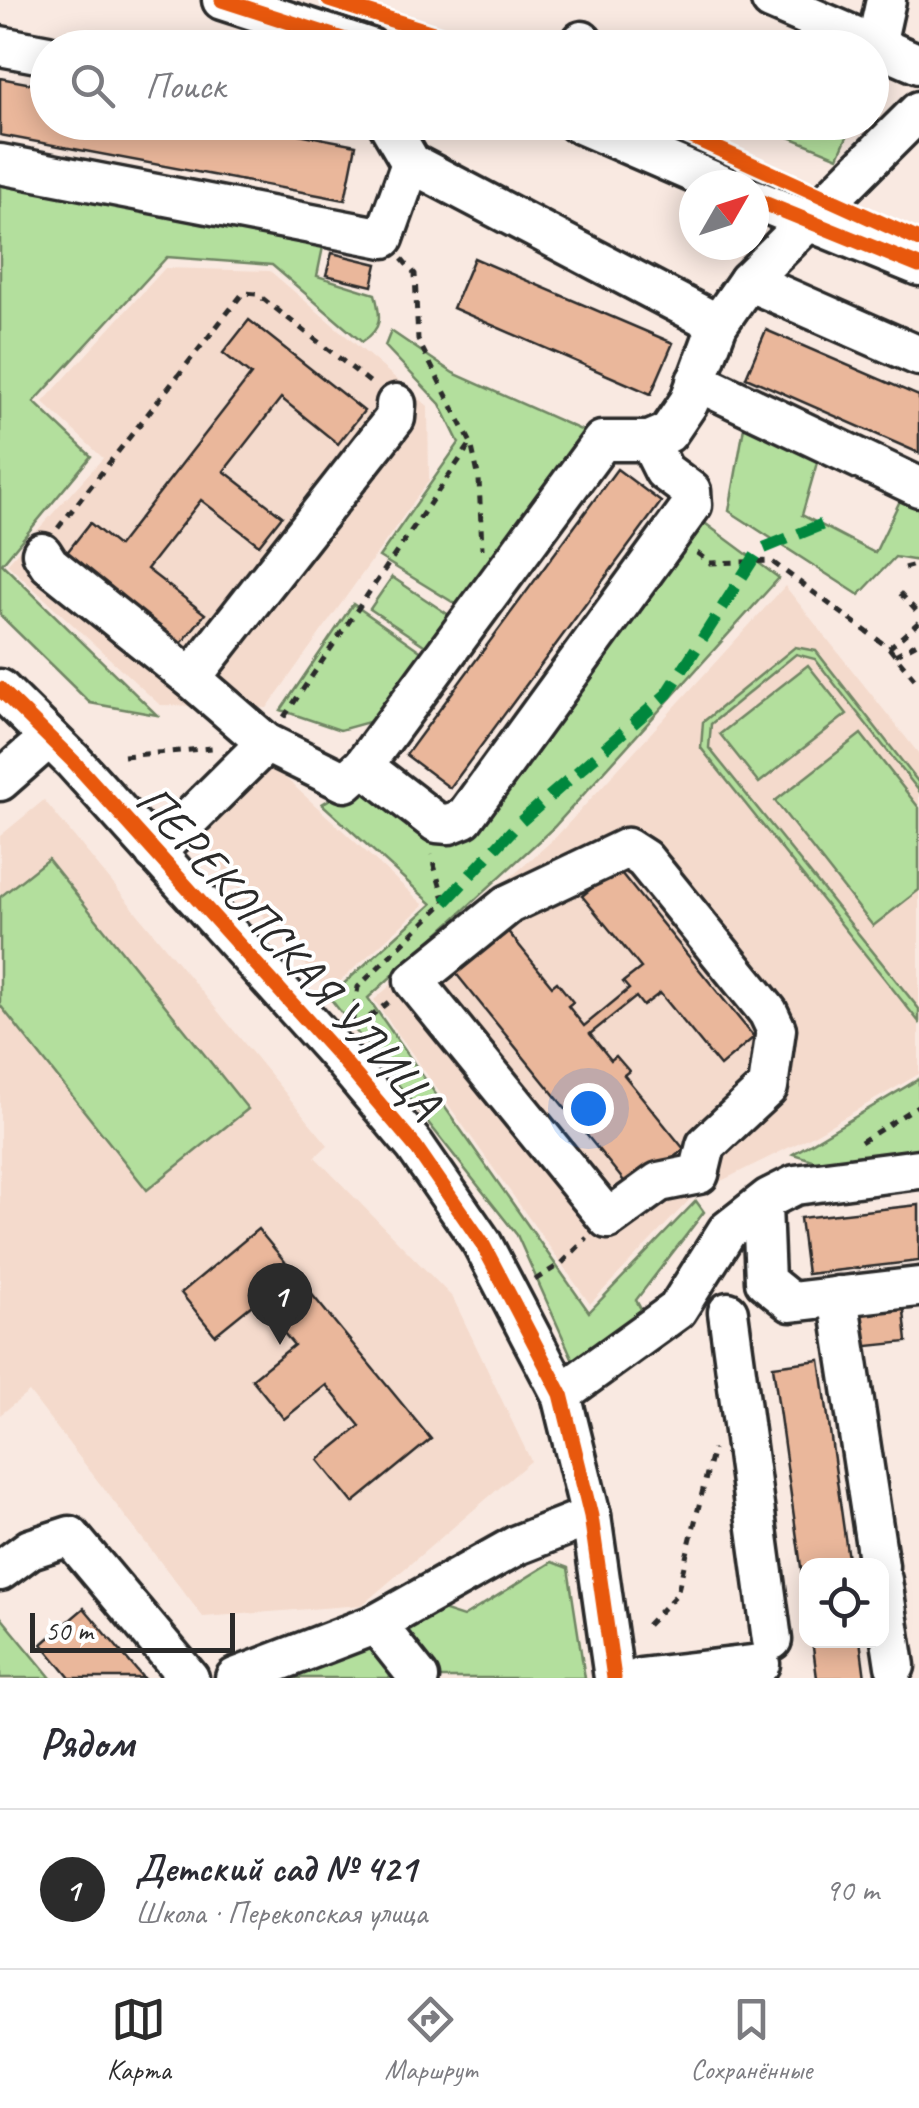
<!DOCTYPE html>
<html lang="ru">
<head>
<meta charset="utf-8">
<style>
  :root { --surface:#fff; --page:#f7f7f7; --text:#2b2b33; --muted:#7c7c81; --line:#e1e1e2; --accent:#2b2b2b }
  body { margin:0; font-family:Caveat,sans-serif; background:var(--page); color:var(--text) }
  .controls { position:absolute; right:30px; bottom:30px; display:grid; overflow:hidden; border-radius:20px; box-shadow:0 5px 25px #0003 }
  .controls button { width:90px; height:90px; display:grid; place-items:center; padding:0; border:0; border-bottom:2px solid var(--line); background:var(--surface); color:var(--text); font:50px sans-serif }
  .compass { position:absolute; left:679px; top:170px; width:90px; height:90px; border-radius:50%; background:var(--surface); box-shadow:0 5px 25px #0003; rotate:51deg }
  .scale { position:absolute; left:30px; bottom:25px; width:205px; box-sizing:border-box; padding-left:10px; border:5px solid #2b2b2b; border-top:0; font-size:28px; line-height:35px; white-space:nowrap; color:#2b2b2b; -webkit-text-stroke:8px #fff; paint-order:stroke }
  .you { position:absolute; left:588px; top:1108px; width:35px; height:35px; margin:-25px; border:8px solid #fff; border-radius:50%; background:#1a73e8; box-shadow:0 0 0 15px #1a73e833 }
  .badge { display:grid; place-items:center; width:65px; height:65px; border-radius:50%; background:var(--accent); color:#fff; font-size:32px; font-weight:700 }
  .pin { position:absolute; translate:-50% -82px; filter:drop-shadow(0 2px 5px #0008) }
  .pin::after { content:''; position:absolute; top:52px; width:35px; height:30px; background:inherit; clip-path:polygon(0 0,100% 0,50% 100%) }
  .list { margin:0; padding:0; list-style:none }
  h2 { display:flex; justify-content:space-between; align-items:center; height:130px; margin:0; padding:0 40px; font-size:42px }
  h2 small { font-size:32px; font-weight:400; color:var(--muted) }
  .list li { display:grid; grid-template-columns:65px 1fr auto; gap:30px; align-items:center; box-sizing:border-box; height:160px; padding:0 40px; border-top:2px solid var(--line) }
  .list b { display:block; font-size:38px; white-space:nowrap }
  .list p { margin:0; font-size:32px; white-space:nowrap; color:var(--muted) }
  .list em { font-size:32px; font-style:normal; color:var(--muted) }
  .icon { flex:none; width:55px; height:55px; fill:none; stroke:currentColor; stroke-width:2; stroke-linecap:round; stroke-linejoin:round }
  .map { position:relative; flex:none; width:919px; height:1678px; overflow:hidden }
  .search { position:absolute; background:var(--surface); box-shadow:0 5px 25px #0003; left:30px; right:30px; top:30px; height:110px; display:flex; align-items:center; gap:25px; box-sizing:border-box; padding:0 35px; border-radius:55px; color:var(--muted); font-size:38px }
  .sheet { height:290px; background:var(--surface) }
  nav { display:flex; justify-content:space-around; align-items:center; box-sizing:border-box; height:140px; border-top:2px solid var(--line); background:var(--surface); font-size:28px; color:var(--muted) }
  nav a { display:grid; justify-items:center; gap:5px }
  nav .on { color:var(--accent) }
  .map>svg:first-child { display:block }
  .built { fill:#f4dacc }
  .green { fill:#b3df9d; stroke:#6f8564; stroke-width:2.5 }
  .building { fill:#eab79b; stroke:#2b2b2b; stroke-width:2.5 }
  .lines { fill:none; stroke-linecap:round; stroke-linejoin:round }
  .minor-casing { stroke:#2b2b2b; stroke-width:45 }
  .path { stroke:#2b2b2b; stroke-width:5; stroke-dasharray:8 8; stroke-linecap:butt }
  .minor { stroke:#fff; stroke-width:38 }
  .quiet { stroke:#00873e; stroke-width:12; stroke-dasharray:25 12; stroke-linecap:butt }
  .cycleway-casing { stroke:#fff; stroke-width:21 }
  .cycleway { stroke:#e8590c; stroke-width:15 }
  .labels { text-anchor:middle; stroke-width:8; stroke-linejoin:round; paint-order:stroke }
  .street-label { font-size:48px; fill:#2b2b2b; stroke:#fff }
</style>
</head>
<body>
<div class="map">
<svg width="919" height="1678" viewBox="0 0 919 1678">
  <rect width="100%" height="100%" fill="#f9e9e1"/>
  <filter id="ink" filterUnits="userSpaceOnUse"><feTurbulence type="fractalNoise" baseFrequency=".01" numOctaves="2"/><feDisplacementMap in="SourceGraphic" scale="20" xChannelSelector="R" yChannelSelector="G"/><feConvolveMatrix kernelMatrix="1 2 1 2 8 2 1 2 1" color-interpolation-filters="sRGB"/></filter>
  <g filter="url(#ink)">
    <!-- built -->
    <g class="built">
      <path d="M 165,268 L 270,271 L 428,406 L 429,480 L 267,708 L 160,705 L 7,564 L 103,458 L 43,402 Z"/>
      <path d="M 785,586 L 919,754 L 919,1074 L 810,1137 L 695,1194 L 590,1304 L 374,1000 L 556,837 Z"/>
      <path d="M 268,762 L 424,905 L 328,992 L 196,837 Z"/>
      <path d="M 44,800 L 328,1145 L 315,1157 L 453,1298 L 531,1461 L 362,1605 L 203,1617 L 29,1392 L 0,1415 L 0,836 Z"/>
    </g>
    <!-- green -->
    <g class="green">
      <path d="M 755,123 L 853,123 L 838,157 Z"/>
      <path d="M 0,179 L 324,242 L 317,276 L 375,294 C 381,317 383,328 362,342 L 272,265 L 167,257 L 34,402 L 91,456 L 2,564 L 157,715 L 90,703 L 0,615 Z"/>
      <path d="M 391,331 L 453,373 L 590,434 L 464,609 L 379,557 L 459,443 L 440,404 L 385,346 Z"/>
      <path d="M 748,405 L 822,445 L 802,515 L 875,553 L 907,486 L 919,491 L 919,561 L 895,557 L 859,595 L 729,511 Z"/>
      <path d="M 702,521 L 779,578 L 554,827 L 368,998 L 589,1312 L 696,1201 L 704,1212 L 636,1300 L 642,1311 C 624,1331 601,1357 573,1360 L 517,1235 L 329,997 L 432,904 L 322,804 L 365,778 L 436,831 Z"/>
      <path d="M 392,577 L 449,615 L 427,647 L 370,609 Z"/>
      <path d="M 353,604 L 429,657 L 387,717 L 340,730 L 281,710 Z"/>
      <path d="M 795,647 L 816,651 L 919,783 L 919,791 L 815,659 L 796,654 L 711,724 L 709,748 L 919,1009 L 919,1022 L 701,748 L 703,722 Z"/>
      <path d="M 808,665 L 847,714 L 759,783 L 720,734 Z"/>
      <path d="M 861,734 L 919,808 L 919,890 L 873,926 L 775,801 Z"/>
      <path d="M 48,859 L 248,1109 L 147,1190 L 0,1005 L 0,897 Z"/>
      <path d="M 919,1079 L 919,1156 L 834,1167 L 793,1154 Z"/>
      <path d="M 552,1562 L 568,1568 L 585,1678 L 428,1678 L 404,1630 L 418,1617 L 439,1609 L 463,1617 Z"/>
      <path d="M 0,1616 L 51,1678 L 0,1678 Z"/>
      <path d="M 371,1637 L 405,1678 L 271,1678 Z"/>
    </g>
    <!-- building -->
    <g class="building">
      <path d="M 0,78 L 48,87 L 48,122 L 236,122 L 356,145 L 345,200 L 0,135 Z"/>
      <path d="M 332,253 L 377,264 L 372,286 L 326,275 Z"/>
      <path d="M 474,258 L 673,343 L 651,394 L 453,308 Z"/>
      <path d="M 249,320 L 364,411 L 338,444 L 281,398 L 224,471 L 282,516 L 259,545 L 201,500 L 147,569 L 205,614 L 180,645 L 65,555 L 90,523 L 118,546 L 251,375 L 223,353 Z"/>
      <path d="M 766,330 L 919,396 L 919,453 L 746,377 Z"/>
      <path d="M 617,469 L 661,502 L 450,788 L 406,755 Z"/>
      <path d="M 617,868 L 754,1037 L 720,1066 L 660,993 L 643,1006 L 636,997 L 590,1034 L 611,1060 L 616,1056 L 629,1071 L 624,1075 L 684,1149 L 632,1191 L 454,971 L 506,929 L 552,986 L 557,982 L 573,1002 L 568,1006 L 584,1026 L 629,989 L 623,982 L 641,968 L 582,896 Z"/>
      <path d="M 919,1205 L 919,1261 L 807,1274 L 800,1218 Z"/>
      <path d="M 258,1229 L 431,1439 L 353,1503 L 318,1460 L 360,1426 L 326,1385 L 284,1419 L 252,1379 L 294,1345 L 257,1301 L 215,1335 L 181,1293 Z"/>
      <path d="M 903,1301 L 907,1342 L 859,1347 L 855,1306 Z"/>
      <path d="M 820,1360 L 849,1566 L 806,1566 L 806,1603 L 773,1366 Z"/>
      <path d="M 84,1608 L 143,1678 L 70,1678 L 42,1644 Z"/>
      <path d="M 812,1640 L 860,1640 L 865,1678 L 817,1678 Z"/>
    </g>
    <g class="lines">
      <!-- minor casing -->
      <g class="minor-casing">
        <g id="minor">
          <path d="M 222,0 L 370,48"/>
          <path d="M 771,0 L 919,64"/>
          <path d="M 876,45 L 886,0"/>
          <path d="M 0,46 L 48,55"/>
          <path d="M 580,48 L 582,41"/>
          <path d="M 387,122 L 411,163 L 718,324"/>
          <path d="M 576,122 L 722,185"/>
          <path d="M 0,164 L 384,238 L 411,163"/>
          <path d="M 754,199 L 919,266"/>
          <path d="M 748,281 L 919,111"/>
          <path d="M 696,381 L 919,487"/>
          <path d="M 42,553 L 49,564 L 191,678 L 395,418 L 396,404"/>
          <path d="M 191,678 L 266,743 L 345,782 L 363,766 L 602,441 L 649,441 L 668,433 L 689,402 L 718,324 L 748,281 L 919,356"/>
          <path d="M 0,689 L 73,761 L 340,1057 L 415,1146 L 482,1243 L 561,1394 L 591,1516 L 614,1678"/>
          <path d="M 363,766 L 437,823 L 449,824 L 464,818 L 692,505 L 691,491 L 664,471 L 649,441"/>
          <path d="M 0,781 L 49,738"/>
          <path d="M 627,848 L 644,859 L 768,1012 L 776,1029 L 768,1087 L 706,1145 L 699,1174 L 659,1182 L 608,1219 L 414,981 L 509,904 Z"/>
          <path d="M 155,853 L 266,743"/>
          <path d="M 762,1206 L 765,1281 L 791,1302 L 919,1287"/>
          <path d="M 838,1296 L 879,1566"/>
          <path d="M 728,1312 L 772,1640"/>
          <path d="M 561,1394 L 677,1310 L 727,1231 L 769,1198 L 795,1185 L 919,1169"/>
          <path d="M 0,1571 L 30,1549 L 70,1536 L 189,1678"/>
          <path d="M 882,1580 L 895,1666"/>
          <path d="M 376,1624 L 419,1678"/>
          <path d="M 235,1678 L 376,1624 L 517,1545 L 591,1516"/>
          <path d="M 640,1678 L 760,1664"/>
        </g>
      </g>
      <!-- path -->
      <g class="path">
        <path d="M 384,17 L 480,48"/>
        <path d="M 402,259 L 415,274 L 418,340 L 471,443 L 479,479 L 482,549"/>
        <path d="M 58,528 L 243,293 L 257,294 L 371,383"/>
        <path d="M 697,553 L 710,563 L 771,561 L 889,648 L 919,684"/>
        <path d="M 904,568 L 919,564"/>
        <path d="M 900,593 L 919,614"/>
        <path d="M 889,648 L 919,622"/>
        <path d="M 895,655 L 919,642"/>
        <path d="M 284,717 L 471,443"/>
        <path d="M 124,756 L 212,748"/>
        <path d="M 352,1024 L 358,987 L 445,902 L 431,855"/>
        <path d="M 357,1027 L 391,1000"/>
        <path d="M 861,1142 L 919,1105"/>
        <path d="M 535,1280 L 562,1263 L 587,1238"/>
        <path d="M 647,1625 L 677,1594 L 713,1449"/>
      </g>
      <!-- minor -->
      <use href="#minor" class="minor"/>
      <!-- quiet -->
      <path class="quiet" d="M 445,902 L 519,823 L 667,694 L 759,550 L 823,524"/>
      <!-- cycleway casing -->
      <g class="cycleway-casing">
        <g id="cycleway">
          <path d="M 222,0 L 370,48"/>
          <path d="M 329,0 L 480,48"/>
          <path d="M 659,122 L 919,240"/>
          <path d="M 754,199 L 919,266"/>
          <path d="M 0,689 L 73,761 L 340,1057 L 415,1146 L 482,1243 L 561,1394 L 591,1516 L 614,1678"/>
        </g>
      </g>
      <!-- cycleway -->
      <use href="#cycleway" class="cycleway"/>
    </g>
  </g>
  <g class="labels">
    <!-- street labels -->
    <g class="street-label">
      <text transform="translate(290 950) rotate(48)" y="17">ПЕРЕКОПСКАЯ УЛИЦА</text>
    </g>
  </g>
</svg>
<div class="controls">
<button><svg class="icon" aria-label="locate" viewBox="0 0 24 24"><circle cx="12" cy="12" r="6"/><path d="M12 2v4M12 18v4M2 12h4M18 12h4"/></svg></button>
</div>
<svg class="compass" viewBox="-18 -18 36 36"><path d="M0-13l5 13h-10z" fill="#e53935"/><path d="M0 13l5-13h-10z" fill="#7c7c81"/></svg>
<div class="scale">50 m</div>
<div class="you"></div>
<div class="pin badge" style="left:280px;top:1345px">1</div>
<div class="search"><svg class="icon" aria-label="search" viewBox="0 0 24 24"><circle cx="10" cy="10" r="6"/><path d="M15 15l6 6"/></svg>Поиск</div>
</div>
<section class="sheet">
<h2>Рядом<small></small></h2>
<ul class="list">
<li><span class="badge">1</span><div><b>Детский сад № 421</b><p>Школа · Перекопская улица</p></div><em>90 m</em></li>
</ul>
</section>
<nav>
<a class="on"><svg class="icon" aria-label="map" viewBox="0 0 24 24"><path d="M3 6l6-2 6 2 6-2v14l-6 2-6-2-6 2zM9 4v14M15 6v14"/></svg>Карта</a>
<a><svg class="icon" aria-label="directions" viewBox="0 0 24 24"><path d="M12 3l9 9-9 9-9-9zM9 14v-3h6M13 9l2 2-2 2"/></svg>Маршрут</a>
<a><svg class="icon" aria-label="saved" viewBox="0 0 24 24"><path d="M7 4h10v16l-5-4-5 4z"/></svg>Сохранённые</a>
</nav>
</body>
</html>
